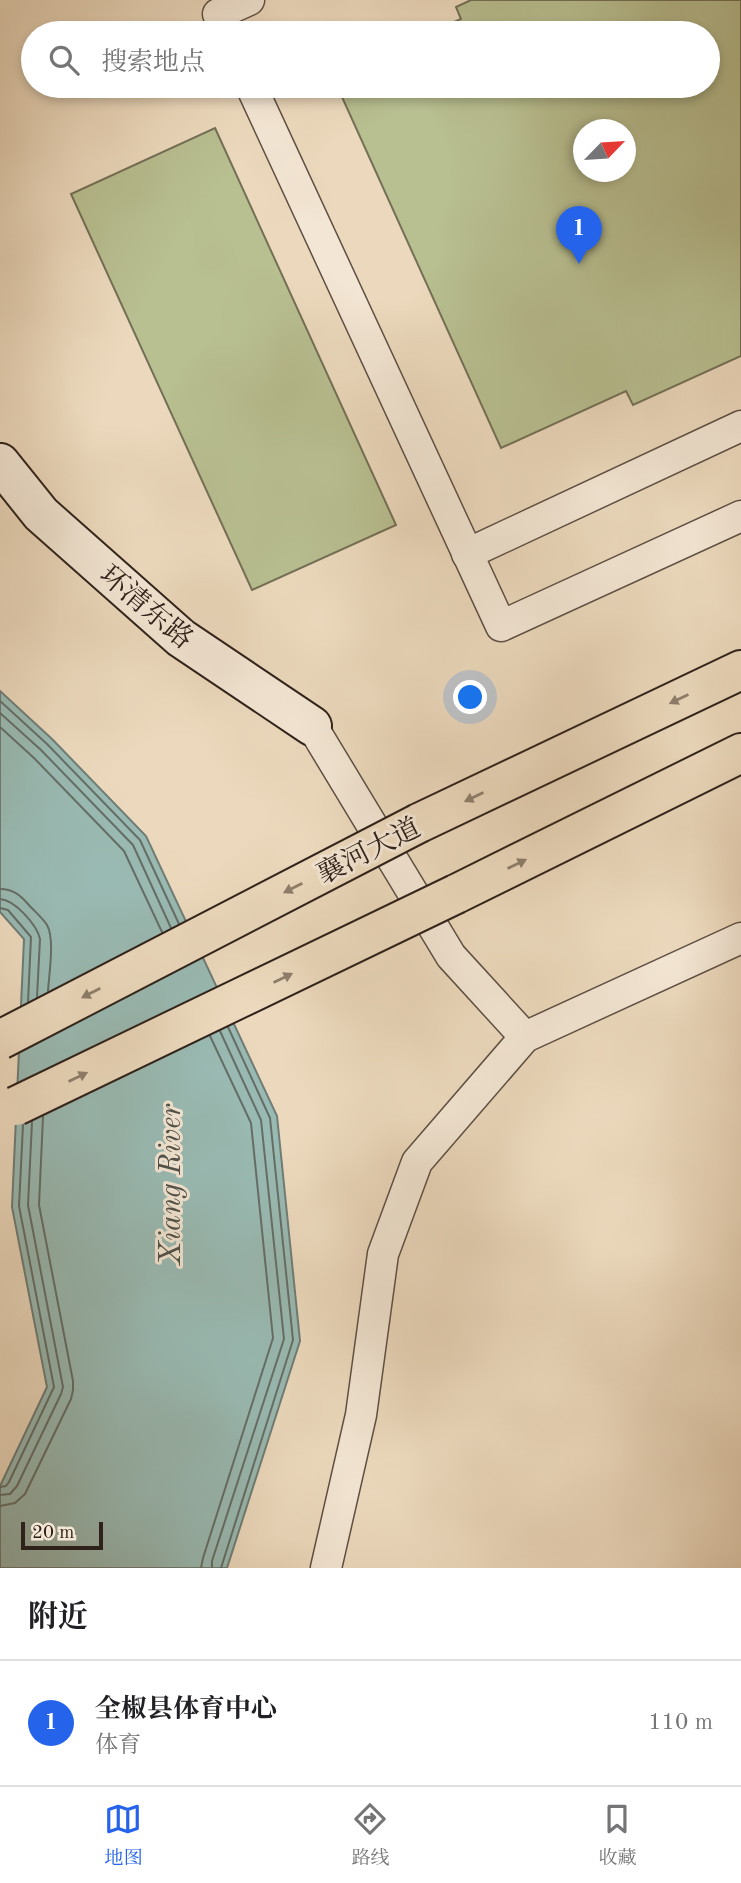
<!DOCTYPE html>
<html lang="zh">
<head>
<meta charset="utf-8">
<style>
  :root { --surface:#fff; --page:#f2f2f2; --text:#202124; --muted:#757577; --line:#e0e0e0; --accent:#2563eb }
  body { margin:0; font-family:"Old Standard TT","Noto Serif SC",serif; background:var(--page); color:var(--text) }
  .compass { position:absolute; left:573px; top:119px; width:63px; height:63px; border-radius:50%; background:var(--surface); box-shadow:0 4px 10px #0003; rotate:65deg }
  .scale { position:absolute; left:21px; bottom:18px; width:82px; box-sizing:border-box; padding-left:7px; border:4px solid #2f221b; border-top:0; font-size:19px; line-height:24px; white-space:nowrap; color:#2f221b; -webkit-text-stroke:5px #f3e6d4; paint-order:stroke }
  .you { position:absolute; left:471px; top:698px; width:24px; height:24px; margin:-18px; border:5px solid #fff; border-radius:50%; background:#1a73e8; box-shadow:0 0 0 10px #1a73e833 }
  .badge { display:grid; place-items:center; width:46px; height:46px; border-radius:50%; background:var(--accent); color:#fff; font-size:23px; font-weight:700 }
  .pin { position:absolute; translate:-50% -58px; filter:drop-shadow(0 2px 4px #0008) }
  .pin::after { content:''; position:absolute; top:37px; width:24px; height:21px; background:inherit; clip-path:polygon(0 0,100% 0,50% 100%) }
  .list { margin:0; padding:0; list-style:none }
  h2 { display:flex; justify-content:space-between; align-items:center; height:91px; margin:0; padding:0 28px; font-size:30px }
  h2 small { font-size:23px; font-weight:400; color:var(--muted) }
  .list li { display:grid; grid-template-columns:46px 1fr auto; gap:21px; align-items:center; box-sizing:border-box; height:126px; padding:0 28px; border-top:2px solid var(--line) }
  .list b { display:block; font-size:26px; white-space:nowrap }
  .list p { margin:0; font-size:23px; white-space:nowrap; color:var(--muted) }
  .list em { font-size:23px; font-style:normal; color:var(--muted) }
  .icon { flex:none; width:38px; height:38px; fill:none; stroke:currentColor; stroke-width:2; stroke-linecap:round; stroke-linejoin:round }
  .map { position:relative; flex:none; width:741px; height:1568px; overflow:hidden }
  .search { position:absolute; background:var(--surface); box-shadow:0 4px 10px #0003; left:21px; right:21px; top:21px; height:77px; display:flex; align-items:center; gap:18px; box-sizing:border-box; padding:0 24px; border-radius:38px; color:var(--muted); font-size:26px }
  .sheet { height:217px; background:var(--surface) }
  nav { display:flex; justify-content:space-around; align-items:center; box-sizing:border-box; height:98px; border-top:2px solid var(--line); background:var(--surface); font-size:19px; color:var(--muted) }
  nav a { display:grid; justify-items:center; gap:4px }
  nav .on { color:var(--accent) }
  .map>svg:first-child { display:block }
  .green { fill:#b8bf91; stroke:#747056; stroke-width:2; fill-rule:evenodd }
  .water { fill:#99bab3; stroke:#6f7d76; stroke-width:2 }
  .lines { fill:none; stroke-linecap:round; stroke-linejoin:round }
  .shore { stroke:#646e67; stroke-width:2 }
  .street-casing { stroke:#5e5044; stroke-width:33 }
  .secondary-casing { stroke:#2f221b; stroke-width:42 }
  .primary-casing { stroke:#2f221b; stroke-width:42 }
  .street { stroke:#f3e6d4; stroke-width:30 }
  .secondary { stroke:#f3e6d4; stroke-width:38 }
  .primary { stroke:#ecd9bd; stroke-width:38 }
  .primary-bridge-casing { stroke:#2f221b; stroke-width:42; stroke-linecap:butt }
  .primary-bridge { stroke:#ecd9bd; stroke-width:38 }
  .oneway { fill:#8e7e6c }
  .labels { text-anchor:middle; stroke-width:6; stroke-linejoin:round; paint-order:stroke }
  .street-label { font-size:28px; fill:#2f221b; stroke:#f3e6d4 }
  .water-label { font-size:30px; font-style:italic; fill:#4f5049; stroke:#f3e6d4 }
</style>
</head>
<body>
<div class="map">
<svg width="741" height="1568" viewBox="0 0 741 1568">
  <rect width="100%" height="100%" fill="#ecd9bd"/>
  <filter id="stains"><feTurbulence type="fractalNoise" baseFrequency=".00286" numOctaves="4"/><feColorMatrix values="0 0 0 0 .2 0 0 0 0 .09 0 0 0 0 .02 0 0 0 .5 -.17"/></filter>
  <radialGradient id="worn" r=".72"><stop offset=".6" stop-color="#630" stop-opacity="0"/><stop offset="1" stop-color="#630" stop-opacity=".3"/></radialGradient>
  <!-- green -->
  <g class="green">
    <path d="M 471,0 L 741,0 L 741,356 L 633,405 L 626,391 L 501,448 L 337,86 L 708,86 L 708,33 L 429,33 L 461,19 L 456,7 ZM 584,130 L 626,130 L 626,172 L 584,172 Z"/>
    <path d="M 215,128 L 396,525 L 252,590 L 71,194 Z"/>
  </g>
  <!-- water -->
  <path class="water" d="M 0,691 L 52,739 L 146,836 L 277,1116 L 300,1341 L 227,1568 L 0,1568 L 0,1486 L 47,1387 L 12,1207 L 24,939 L 0,912 Z"/>
  <g class="lines">
    <!-- shore -->
    <g class="shore">
      <path d="M 0,701 L 47,744 L 140,840 L 179,924"/>
      <path d="M 0,713 L 41,750 L 133,845 L 171,928"/>
      <path d="M 0,727 L 34,758 L 124,851 L 162,932"/>
      <path d="M 0,889 C 13,889 20,895 28,904 C 34,911 42,917 47,925 C 55,939 49,974 48,991"/>
      <path d="M 0,899 C 15,900 37,925 40,939 L 37,997"/>
      <path d="M 0,908 L 8,910 L 31,937 L 28,1002"/>
      <path d="M 0,1487 L 6,1486 L 9,1482 L 54,1387 L 19,1206 L 23,1125"/>
      <path d="M 0,1495 L 10,1494 L 17,1486 L 61,1394 L 63,1387 L 28,1205 L 32,1122"/>
      <path d="M 0,1506 L 15,1503 L 25,1494 L 71,1399 L 73,1390 L 73,1381 L 39,1205 L 43,1117"/>
      <path d="M 201,1568 L 203,1558 L 273,1338 L 251,1123 L 210,1036"/>
      <path d="M 212,1568 L 212,1561 L 284,1339 L 261,1120 L 220,1031"/>
      <path d="M 221,1568 L 293,1340 L 270,1118 L 228,1027"/>
    </g>
    <!-- street casing -->
    <g class="street-casing">
      <g id="street">
        <path d="M 227,33 L 218,14 L 249,0"/>
        <path d="M 251,86 L 501,626 L 741,516"/>
        <path d="M 467,554 L 741,426"/>
        <path d="M 312,726 L 451,956 L 525,1037"/>
        <path d="M 326,1568 L 361,1415 L 383,1254 L 417,1162 L 525,1037 L 741,938"/>
      </g>
    </g>
    <!-- secondary casing -->
    <g class="secondary-casing">
      <path id="secondary" d="M 0,463 L 41,514 L 181,638 L 312,726"/>
    </g>
    <!-- primary casing -->
    <g class="primary-casing">
      <g id="primary">
        <path d="M 419,823 L 741,670"/>
        <path d="M 456,894 L 741,753"/>
      </g>
    </g>
    <!-- street -->
    <use href="#street" class="street"/>
    <!-- secondary -->
    <use href="#secondary" class="secondary"/>
    <!-- primary -->
    <use href="#primary" class="primary"/>
    <!-- primary-bridge casing -->
    <g class="primary-bridge-casing">
      <g id="primary-bridge">
        <path d="M 0,1040 L 419,823"/>
        <path d="M 16,1106 L 456,894"/>
      </g>
    </g>
    <!-- primary-bridge -->
    <use href="#primary-bridge" class="primary-bridge"/>
  </g>
  <!-- one-way arrows -->
  <defs><path id="oneway-solid" d="M-6-.8H1V-3.2L6.5 0L1 3.2V.8H-6Z" transform="scale(1.75)"/></defs>
  <g class="oneway">
    <use href="#oneway-solid" transform="translate(679 699) rotate(154)"/>
    <use href="#oneway-solid" transform="translate(474 797) rotate(154)"/>
    <use href="#oneway-solid" transform="translate(517 864) rotate(-26)"/>
    <use href="#oneway-solid" transform="translate(293 888) rotate(153)"/>
    <use href="#oneway-solid" transform="translate(283 978) rotate(-26)"/>
    <use href="#oneway-solid" transform="translate(91 993) rotate(153)"/>
    <use href="#oneway-solid" transform="translate(78 1077) rotate(-26)"/>
  </g>
  <g class="labels">
    <!-- street labels -->
    <g class="street-label">
      <text transform="translate(147 606) rotate(40)" y="10">环清东路</text>
      <text transform="translate(368 850) rotate(-27)" y="10">襄河大道</text>
    </g>
    <!-- water labels -->
    <g class="water-label">
      <text transform="translate(170 1185) rotate(-90)" y="10">Xiang River</text>
    </g>
  </g>
  <rect width="100%" height="100%" filter="url(#stains)"/>
  <rect width="100%" height="100%" fill="url(#worn)"/>
</svg>
<svg class="compass" viewBox="-18 -18 36 36"><path d="M0-13l5 13h-10z" fill="#e53935"/><path d="M0 13l5-13h-10z" fill="#757577"/></svg>
<div class="scale">20 m</div>
<div class="you"></div>
<div class="pin badge" style="left:579px;top:264px">1</div>
<div class="search"><svg class="icon" aria-label="search" viewBox="0 0 24 24"><circle cx="10" cy="10" r="6"/><path d="M15 15l6 6"/></svg>搜索地点</div>
</div>
<section class="sheet">
<h2>附近<small></small></h2>
<ul class="list">
<li><span class="badge">1</span><div><b>全椒县体育中心</b><p>体育</p></div><em>110 m</em></li>
</ul>
</section>
<nav>
<a class="on"><svg class="icon" aria-label="map" viewBox="0 0 24 24"><path d="M3 6l6-2 6 2 6-2v14l-6 2-6-2-6 2zM9 4v14M15 6v14"/></svg>地图</a>
<a><svg class="icon" aria-label="directions" viewBox="0 0 24 24"><path d="M12 3l9 9-9 9-9-9zM9 14v-3h6M13 9l2 2-2 2"/></svg>路线</a>
<a><svg class="icon" aria-label="saved" viewBox="0 0 24 24"><path d="M7 4h10v16l-5-4-5 4z"/></svg>收藏</a>
</nav>
</body>
</html>
